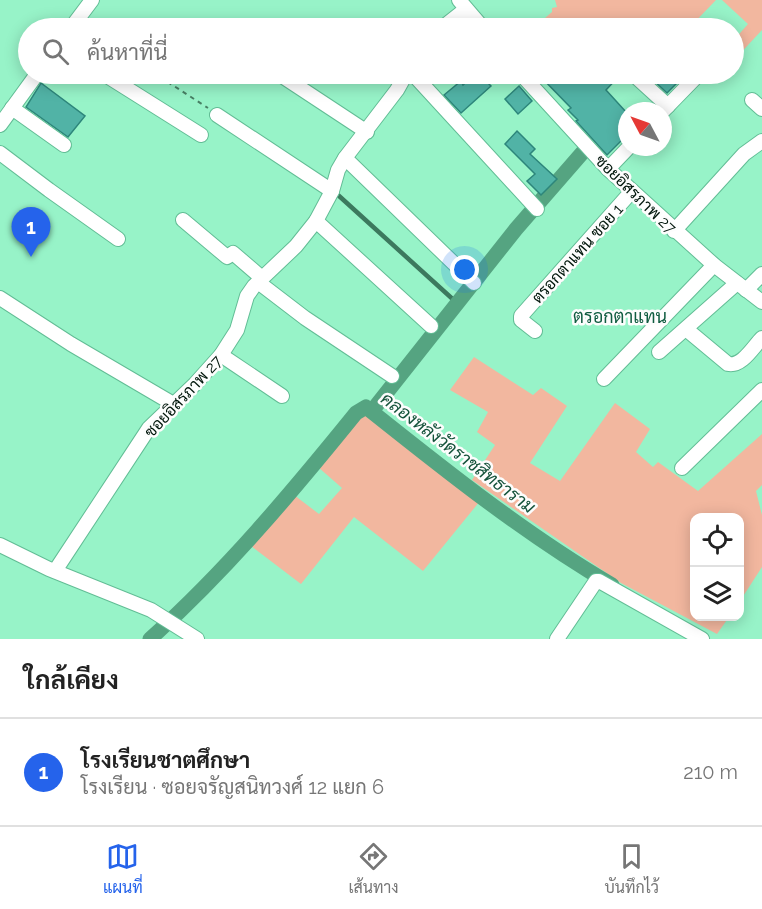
<!DOCTYPE html>
<html lang="th">
<head>
<meta charset="utf-8">
<style>
  :root { --surface:#fff; --page:#f6f6f6; --text:#222; --muted:#767676; --line:#e0e0e0; --accent:#2563eb }
  body { margin:0; font-family:Raleway,Sarabun,sans-serif; background:var(--page); color:var(--text) }
  .controls { position:absolute; right:18px; bottom:18px; display:grid; overflow:hidden; border-radius:12px; box-shadow:0 3px 15px #0003 }
  .controls button { width:54px; height:54px; display:grid; place-items:center; padding:0; border:0; border-bottom:2px solid var(--line); background:var(--surface); color:var(--text); font:30px sans-serif }
  .compass { position:absolute; left:618px; top:102px; width:54px; height:54px; border-radius:50%; background:var(--surface); box-shadow:0 3px 15px #0003; rotate:311deg }
  .you { position:absolute; left:465px; top:270px; width:21px; height:21px; margin:-15px; border:4px solid #fff; border-radius:50%; background:#1a73e8; box-shadow:0 0 0 9px #1a73e833 }
  .badge { display:grid; place-items:center; width:39px; height:39px; border-radius:50%; background:var(--accent); color:#fff; font-size:20px; font-weight:700 }
  .pin { position:absolute; translate:-50% -50px; filter:drop-shadow(0 2px 3px #0008) }
  .pin::after { content:''; position:absolute; top:32px; width:21px; height:18px; background:inherit; clip-path:polygon(0 0,100% 0,50% 100%) }
  .list { margin:0; padding:0; list-style:none }
  h2 { display:flex; justify-content:space-between; align-items:center; height:78px; margin:0; padding:0 24px; font-size:26px }
  h2 small { font-size:20px; font-weight:400; color:var(--muted) }
  .list li { display:grid; grid-template-columns:39px 1fr auto; gap:18px; align-items:center; box-sizing:border-box; height:108px; padding:0 24px; border-top:2px solid var(--line) }
  .list b { display:block; font-size:22px; white-space:nowrap }
  .list p { margin:0; font-size:20px; white-space:nowrap; color:var(--muted) }
  .list em { font-size:20px; font-style:normal; color:var(--muted) }
  .icon { flex:none; width:33px; height:33px; fill:none; stroke:currentColor; stroke-width:2; stroke-linecap:round; stroke-linejoin:round }
  .map { position:relative; flex:none; width:762px; height:639px; overflow:hidden }
  .search { position:absolute; background:var(--surface); box-shadow:0 3px 15px #0003; left:18px; right:18px; top:18px; height:66px; display:flex; align-items:center; gap:15px; box-sizing:border-box; padding:0 21px; border-radius:33px; color:var(--muted); font-size:22px }
  .sheet { height:186px; background:var(--surface) }
  nav { display:flex; justify-content:space-around; align-items:center; box-sizing:border-box; height:84px; border-top:2px solid var(--line); background:var(--surface); font-size:16px; color:var(--muted) }
  nav a { display:grid; justify-items:center; gap:3px }
  nav .on { color:var(--accent) }
  .map>svg:first-child { display:block }
  .green { fill:#f2b79f }
  .lines { fill:none; stroke-linecap:round; stroke-linejoin:round }
  .stream { stroke:#3c795e; stroke-width:4.5 }
  .canal { stroke:#55a481; stroke-width:15 }
  .building { fill:#51b3a6; stroke:#2d867b; stroke-width:1.5 }
  .minor-casing { stroke:#62bd95; stroke-width:16 }
  .path { stroke:#487f64; stroke-width:2; stroke-dasharray:4.5 4.5; stroke-linecap:butt }
  .minor { stroke:#fff; stroke-width:14 }
  .labels { text-anchor:middle; stroke-width:5; stroke-linejoin:round; paint-order:stroke }
  .street-label { font-size:16px; fill:#00160b; stroke:#fdfdfd }
  .neighbourhood-label { font-size:18px; fill:#105d41; stroke:#fdfdfd }
  .water-label { font-size:18px; font-style:italic; fill:#15533b; stroke:#fdfdfd }
</style>
</head>
<body>
<div class="map">
<svg width="762" height="639" viewBox="0 0 762 639">
  <rect width="100%" height="100%" fill="#97f3c8"/>
  <!-- green -->
  <g class="green">
    <path d="M 555,0 L 716,0 L 689,28 L 578,28 L 569,20 L 559,28 L 555,28 L 545,18 L 552,12 L 552,8 L 557,7 Z"/>
    <path d="M 722,0 L 762,0 L 762,30 L 734,60 L 734,40 L 748,24 Z"/>
    <path d="M 474,357 L 533,395 L 541,388 L 567,406 L 530,463 L 560,481 L 615,403 L 650,429 L 636,452 L 653,467 L 658,462 L 698,491 L 762,434 L 762,485 L 756,491 L 762,515 L 762,567 L 740,601 L 740,518 L 694,518 L 694,616 L 729,617 L 717,634 L 621,583 L 472,480 L 495,445 L 477,432 L 488,412 L 450,390 Z"/>
    <path d="M 364,412 L 480,501 L 423,571 L 354,517 L 301,584 L 251,546 L 294,495 L 319,514 L 342,488 L 318,467 Z"/>
  </g>
  <g class="lines">
    <!-- stream -->
    <path class="stream" d="M 338,195 L 457,303"/>
    <!-- canal -->
    <g class="canal">
      <path d="M 372,411 L 516,229 L 583,152"/>
      <path d="M 150,639 C 226,571 292,492 356,413 L 366,407 C 445,470 525,534 612,585"/>
    </g>
  </g>
  <!-- building -->
  <g class="building">
    <path d="M 475,74 L 479,74 L 491,86 L 461,113 L 444,95 L 461,81 L 463,85 Z"/>
    <path d="M 538,74 L 621,74 L 606,90 L 627,113 L 627,135 L 607,155 L 576,121 L 578,120 L 568,110 L 571,108 Z"/>
    <path d="M 653,74 L 667,74 L 676,84 L 667,93 L 650,77 Z"/>
    <path d="M 41,83 L 85,116 L 68,137 L 26,107 Z"/>
    <path d="M 519,86 L 532,101 L 518,114 L 505,99 Z"/>
    <path d="M 517,131 L 535,149 L 530,154 L 557,179 L 541,195 L 527,181 L 535,174 L 505,144 Z"/>
  </g>
  <g class="lines">
    <!-- minor casing -->
    <g class="minor-casing">
      <g id="minor">
        <path d="M 459,0 L 483,28"/>
        <path d="M 71,28 L 92,0"/>
        <path d="M 442,28 L 466,9"/>
        <path d="M 104,74 L 201,135"/>
        <path d="M 279,74 L 367,132"/>
        <path d="M 413,74 L 537,209"/>
        <path d="M 521,74 L 608,169 L 714,265 L 762,302"/>
        <path d="M 633,74 L 668,106"/>
        <path d="M 752,100 L 762,109"/>
        <path d="M 12,108 L 64,145"/>
        <path d="M 663,111 L 699,74"/>
        <path d="M 217,115 L 332,191"/>
        <path d="M 0,125 L 37,74"/>
        <path d="M 0,153 L 49,190 L 118,239"/>
        <path d="M 345,158 L 474,283"/>
        <path d="M 608,169 L 629,147"/>
        <path d="M 183,220 L 227,257 L 233,253 L 262,278"/>
        <path d="M 316,221 L 431,326"/>
        <path d="M 674,231 L 744,154 L 762,141"/>
        <path d="M 258,282 L 305,318 L 392,376"/>
        <path d="M 746,290 L 762,274"/>
        <path d="M 0,298 L 71,344 L 175,405"/>
        <path d="M 686,329 L 728,364 C 742,367 753,347 762,338"/>
        <path d="M 535,331 L 521,320 L 521,316 L 632,191"/>
        <path d="M 659,352 L 737,283"/>
        <path d="M 221,355 L 282,396"/>
        <path d="M 604,379 L 714,265"/>
        <path d="M 682,468 L 762,390"/>
        <path d="M 0,545 L 49,569 L 151,610 L 197,639"/>
        <path d="M 55,571 L 149,428 L 195,384 L 221,355 L 237,330 L 247,296 L 254,286 L 296,246 L 316,221 L 332,191 L 338,170 L 345,158 L 397,90 L 406,74"/>
        <path d="M 557,639 L 596,581 L 599,581 L 702,639"/>
      </g>
    </g>
    <!-- path -->
    <path class="path" d="M 160,77 L 208,108"/>
    <!-- minor -->
    <use href="#minor" class="minor"/>
  </g>
  <g class="labels">
    <!-- street labels -->
    <g class="street-label">
      <text transform="translate(636 194) rotate(44)" y="6">ซอยอิสรภาพ 27</text>
      <text transform="translate(577 253) rotate(-48)" y="6">ตรอกตาแทน ซอย 1</text>
      <text transform="translate(183 396) rotate(-47)" y="6">ซอยอิสรภาพ 27</text>
    </g>
    <!-- neighbourhood labels -->
    <g class="neighbourhood-label">
      <text x="620" y="323">ตรอกตาแทน</text>
    </g>
    <!-- water labels -->
    <g class="water-label">
      <text transform="translate(458 453) rotate(37)" y="6">คลองหลังวัดราชสิทธาราม</text>
    </g>
  </g>
</svg>
<div class="controls">
<button><svg class="icon" aria-label="locate" viewBox="0 0 24 24"><circle cx="12" cy="12" r="6"/><path d="M12 2v4M12 18v4M2 12h4M18 12h4"/></svg></button>
<button><svg class="icon" aria-label="layers" viewBox="0 0 24 24"><path d="M12 4l9 5-9 5-9-5zM3 14l9 5 9-5"/></svg></button>
</div>
<svg class="compass" viewBox="-18 -18 36 36"><path d="M0-13l5 13h-10z" fill="#e53935"/><path d="M0 13l5-13h-10z" fill="#767676"/></svg>
<div class="you"></div>
<div class="pin badge" style="left:31px;top:257px">1</div>
<div class="search"><svg class="icon" aria-label="search" viewBox="0 0 24 24"><circle cx="10" cy="10" r="6"/><path d="M15 15l6 6"/></svg>ค้นหาที่นี่</div>
</div>
<section class="sheet">
<h2>ใกล้เคียง<small></small></h2>
<ul class="list">
<li><span class="badge">1</span><div><b>โรงเรียนชาตศึกษา</b><p>โรงเรียน · ซอยจรัญสนิทวงศ์ 12 แยก 6</p></div><em>210 m</em></li>
</ul>
</section>
<nav>
<a class="on"><svg class="icon" aria-label="map" viewBox="0 0 24 24"><path d="M3 6l6-2 6 2 6-2v14l-6 2-6-2-6 2zM9 4v14M15 6v14"/></svg>แผนที่</a>
<a><svg class="icon" aria-label="directions" viewBox="0 0 24 24"><path d="M12 3l9 9-9 9-9-9zM9 14v-3h6M13 9l2 2-2 2"/></svg>เส้นทาง</a>
<a><svg class="icon" aria-label="saved" viewBox="0 0 24 24"><path d="M7 4h10v16l-5-4-5 4z"/></svg>บันทึกไว้</a>
</nav>
</body>
</html>
